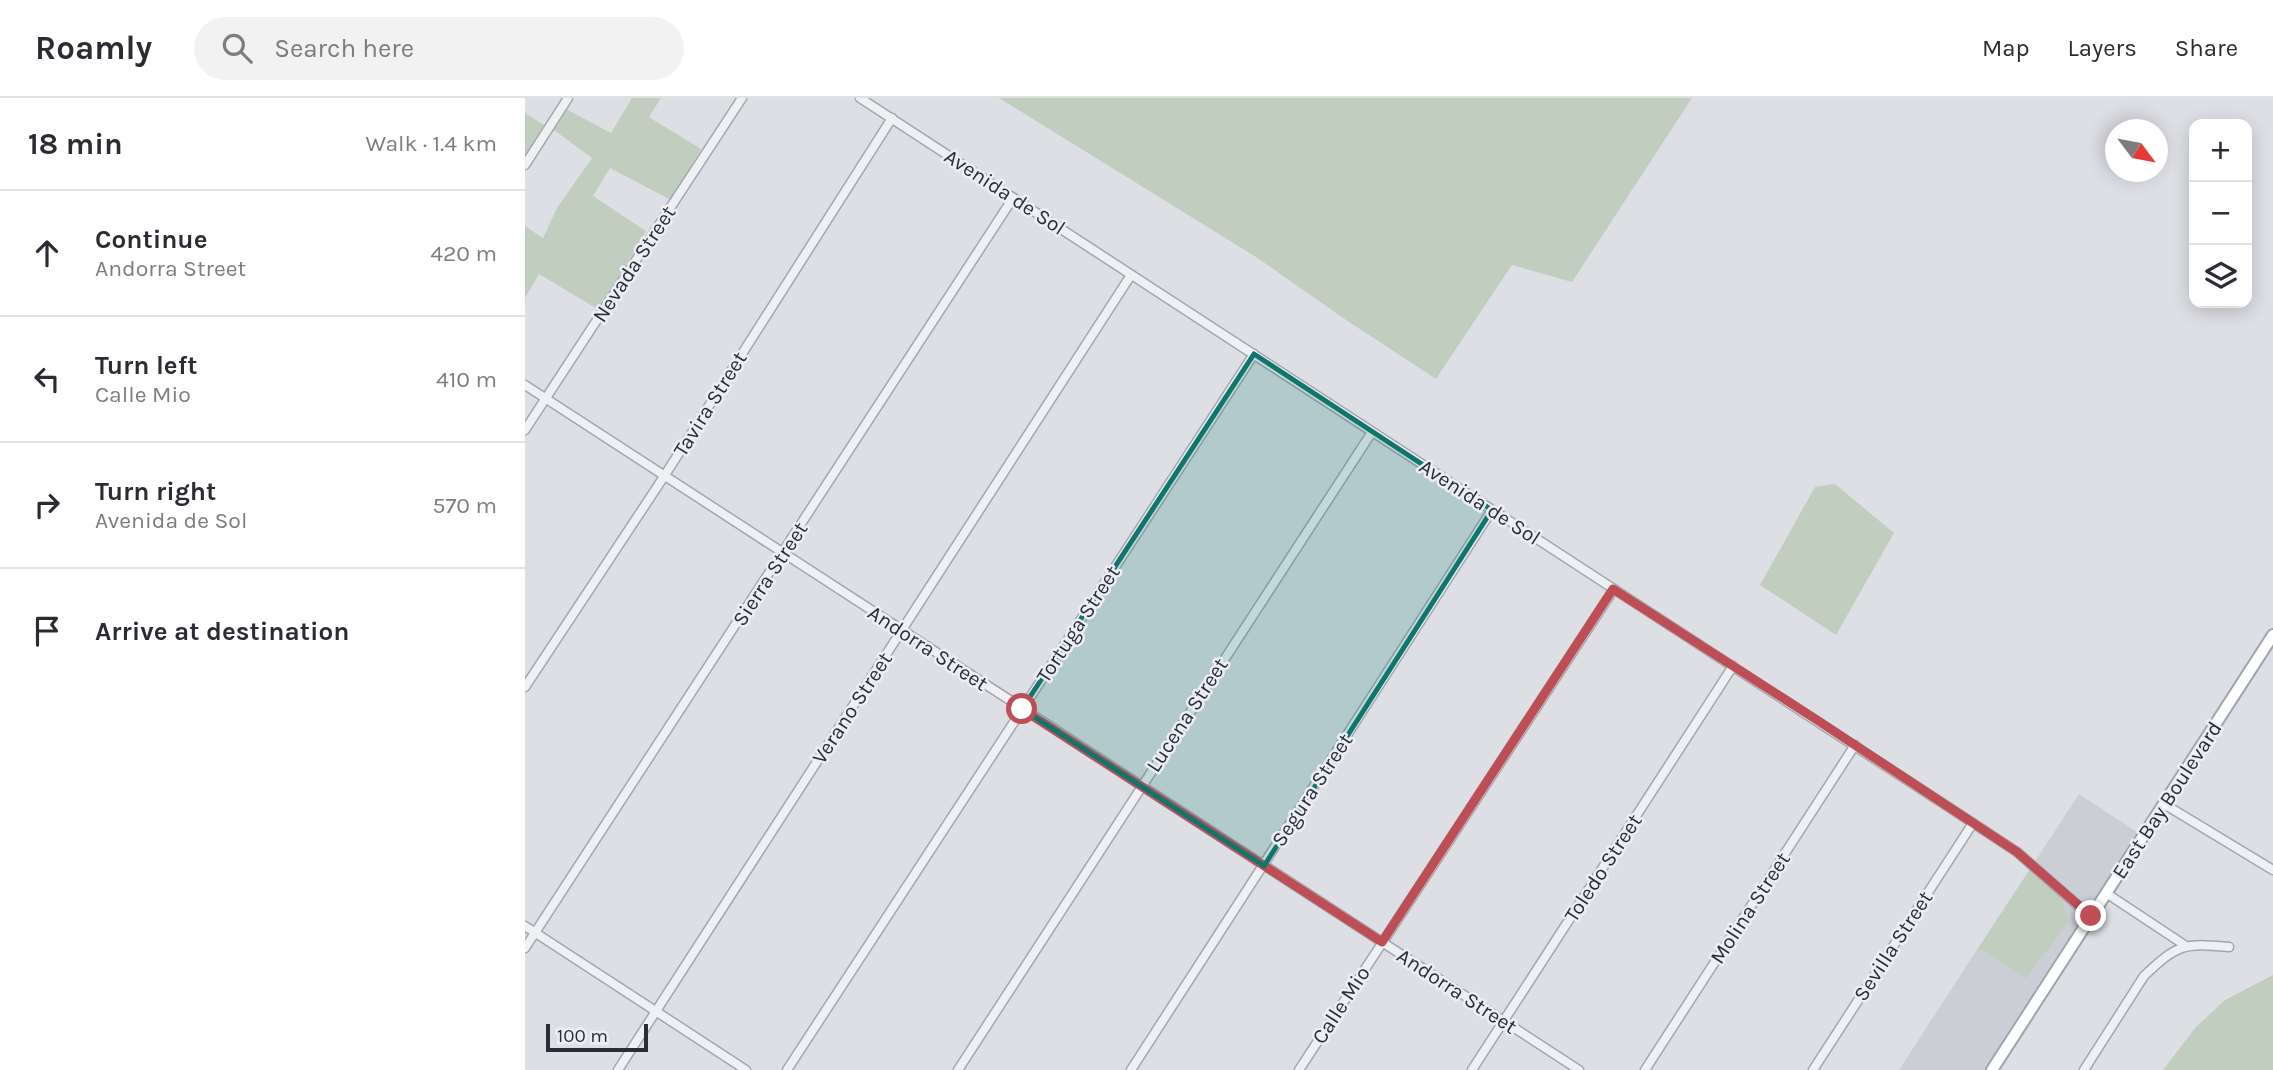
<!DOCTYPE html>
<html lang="en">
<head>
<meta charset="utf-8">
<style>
  :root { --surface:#fff; --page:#f2f2f3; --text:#2b2b33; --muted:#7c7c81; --line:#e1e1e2 }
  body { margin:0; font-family:Karla,sans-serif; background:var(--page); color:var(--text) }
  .controls { position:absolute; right:21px; top:21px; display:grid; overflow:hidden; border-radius:14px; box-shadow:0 4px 18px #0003 }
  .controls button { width:63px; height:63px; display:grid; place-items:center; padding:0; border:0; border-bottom:2px solid var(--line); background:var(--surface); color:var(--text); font:35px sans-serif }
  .compass { position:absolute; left:1580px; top:21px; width:63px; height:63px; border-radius:50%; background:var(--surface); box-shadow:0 4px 18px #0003; rotate:122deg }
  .scale { position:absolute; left:21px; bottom:18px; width:102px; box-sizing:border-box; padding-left:7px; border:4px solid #282d39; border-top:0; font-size:19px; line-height:24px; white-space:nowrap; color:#282d39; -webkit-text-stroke:5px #eceef3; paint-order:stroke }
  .stop { position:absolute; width:21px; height:21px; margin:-16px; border:5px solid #be4e56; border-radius:50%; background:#fff }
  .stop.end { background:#be4e56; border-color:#fff; box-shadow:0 2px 7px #0008 }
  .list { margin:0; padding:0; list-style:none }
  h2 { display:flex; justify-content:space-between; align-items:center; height:91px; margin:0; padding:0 28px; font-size:30px }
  h2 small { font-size:23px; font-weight:400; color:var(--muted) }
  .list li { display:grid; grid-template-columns:46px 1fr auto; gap:21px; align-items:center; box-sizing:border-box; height:126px; padding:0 28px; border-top:2px solid var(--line) }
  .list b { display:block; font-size:26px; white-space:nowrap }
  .list p { margin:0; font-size:23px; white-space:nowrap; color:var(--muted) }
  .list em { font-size:23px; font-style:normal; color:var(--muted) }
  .icon { flex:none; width:38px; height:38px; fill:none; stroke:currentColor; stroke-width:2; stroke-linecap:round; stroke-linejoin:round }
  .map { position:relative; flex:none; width:1748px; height:972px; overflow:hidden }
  header { display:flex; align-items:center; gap:42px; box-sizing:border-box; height:98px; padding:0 35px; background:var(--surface); border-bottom:2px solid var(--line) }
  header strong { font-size:33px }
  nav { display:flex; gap:38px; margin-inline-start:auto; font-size:24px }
  .search { width:490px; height:63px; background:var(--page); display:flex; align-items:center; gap:18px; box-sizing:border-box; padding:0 24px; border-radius:38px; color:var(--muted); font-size:26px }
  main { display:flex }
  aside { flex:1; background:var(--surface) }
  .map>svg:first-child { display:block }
  .built { fill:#cbced5 }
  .green { fill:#c1cebf }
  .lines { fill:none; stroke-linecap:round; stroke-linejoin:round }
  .minor-casing { stroke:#a3a6ae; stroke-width:11 }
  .major-casing { stroke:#9da3af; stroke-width:14 }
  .minor { stroke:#eff0f4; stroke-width:8 }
  .major { stroke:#fff; stroke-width:10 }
  .route { stroke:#be4e56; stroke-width:9 }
  .marked { fill:#0f766e; fill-opacity:0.2; stroke:#0f766e; stroke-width:5; stroke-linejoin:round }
  .labels { text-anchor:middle; stroke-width:5; stroke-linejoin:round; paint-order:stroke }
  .street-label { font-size:21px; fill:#282d39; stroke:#eceef3 }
</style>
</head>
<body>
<header>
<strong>Roamly</strong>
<div class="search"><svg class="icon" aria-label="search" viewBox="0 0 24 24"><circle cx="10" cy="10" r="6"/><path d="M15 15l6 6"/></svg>Search here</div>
<nav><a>Map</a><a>Layers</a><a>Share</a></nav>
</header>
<main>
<aside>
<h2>18 min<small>Walk · 1.4 km</small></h2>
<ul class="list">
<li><svg class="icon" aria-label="ahead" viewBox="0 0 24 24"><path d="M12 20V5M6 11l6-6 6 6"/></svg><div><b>Continue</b><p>Andorra Street</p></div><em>420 m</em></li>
<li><svg class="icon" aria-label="left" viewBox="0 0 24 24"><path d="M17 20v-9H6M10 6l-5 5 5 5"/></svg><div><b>Turn left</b><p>Calle Mio</p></div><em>410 m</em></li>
<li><svg class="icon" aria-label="right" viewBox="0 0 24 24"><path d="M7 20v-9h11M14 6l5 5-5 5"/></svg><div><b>Turn right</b><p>Avenida de Sol</p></div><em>570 m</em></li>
<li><svg class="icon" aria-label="arrive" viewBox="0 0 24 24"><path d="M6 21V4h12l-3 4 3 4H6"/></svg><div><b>Arrive at destination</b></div></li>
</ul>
</aside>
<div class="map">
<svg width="1748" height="972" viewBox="0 0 1748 972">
  <rect width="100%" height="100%" fill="#dddfe5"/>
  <!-- built -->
  <g class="built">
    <path d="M 1554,696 L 1615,736 L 1565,813 L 1509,765 Z"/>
    <path d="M 1534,795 L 1561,819 L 1463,972 L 1374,972 L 1453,850 L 1500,881 Z"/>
  </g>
  <!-- green -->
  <g class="green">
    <path d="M 107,0 L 136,0 L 124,19 L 176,51 L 146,102 L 85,70 L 68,98 L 121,133 L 74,212 L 14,176 L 0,200 L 0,128 L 18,140 L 32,110 L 67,60 L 29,32 L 41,11 L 86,35 Z"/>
    <path d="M 474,0 L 1167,0 L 1047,184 L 987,167 L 911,281 L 818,220 L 731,159 Z"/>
    <path d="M 0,15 L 19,27 L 0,59 Z"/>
    <path d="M 1310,386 L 1369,435 L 1311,537 L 1235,487 L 1290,389 Z"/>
    <path d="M 1505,771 L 1534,795 L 1544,824 L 1500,881 L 1453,850 Z"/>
    <path d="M 1748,877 L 1748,972 L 1638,972 L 1671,929 L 1700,902 Z"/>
  </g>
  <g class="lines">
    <!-- minor casing -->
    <g class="minor-casing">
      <g id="minor">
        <path d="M 335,0 L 1448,725 L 1492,754 L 1566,819"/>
        <path d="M 0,67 L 43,0"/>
        <path d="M 0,287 L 1054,972"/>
        <path d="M 0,332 L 217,0"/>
        <path d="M 0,589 L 140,377 L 367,20"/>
        <path d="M 1639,706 L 1748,772"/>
        <path d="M 1581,795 L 1661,848"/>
        <path d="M 0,828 L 221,972"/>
        <path d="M 0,850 L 488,100"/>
        <path d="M 93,972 L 606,177"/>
        <path d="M 262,972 L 729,256"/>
        <path d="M 433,972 L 847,334"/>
        <path d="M 606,972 L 967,412"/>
        <path d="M 774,972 L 1089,491"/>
        <path d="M 947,972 L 1208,568"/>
        <path d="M 1120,972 L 1330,647"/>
        <path d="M 1288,972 L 1448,725"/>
        <path d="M 1559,972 L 1619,878 C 1653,846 1658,845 1704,849"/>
      </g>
    </g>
    <!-- major casing -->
    <g class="major-casing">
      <path id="major" d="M 1467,972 L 1748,537"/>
    </g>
    <!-- minor -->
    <use href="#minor" class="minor"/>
    <!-- major -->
    <use href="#major" class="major"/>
  </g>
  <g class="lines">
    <!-- route -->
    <path class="route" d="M 497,611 L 857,844 L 1088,491 L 1292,622 L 1492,754 L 1566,818"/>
  </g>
  <!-- marked area -->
  <path class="marked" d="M 729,256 L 967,412 L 739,768 L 497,611 Z"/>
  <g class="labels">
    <!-- street labels -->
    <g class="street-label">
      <text transform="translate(480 94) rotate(33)" y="7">Avenida de Sol</text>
      <text transform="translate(109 166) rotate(-57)" y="7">Nevada Street</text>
      <text transform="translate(185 306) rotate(-58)" y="7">Tavira Street</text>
      <text transform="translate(955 404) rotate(33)" y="7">Avenida de Sol</text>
      <text transform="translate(245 476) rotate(-57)" y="7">Sierra Street</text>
      <text transform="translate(553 526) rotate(-57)" y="7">Tortuga Street</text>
      <text transform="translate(403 550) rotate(33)" y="7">Andorra Street</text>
      <text transform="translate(327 610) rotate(-57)" y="7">Verano Street</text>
      <text transform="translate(662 617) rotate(-57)" y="7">Lucena Street</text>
      <text transform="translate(787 692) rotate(-57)" y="7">Segura Street</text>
      <text transform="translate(1642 702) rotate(-57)" y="7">East Bay Boulevard</text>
      <text transform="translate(1078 770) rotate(-57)" y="7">Toledo Street</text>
      <text transform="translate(1225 810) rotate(-57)" y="7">Molina Street</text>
      <text transform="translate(1368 848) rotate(-57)" y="7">Sevilla Street</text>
      <text transform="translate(932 893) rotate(33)" y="7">Andorra Street</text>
      <text transform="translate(816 907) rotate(-57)" y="7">Calle Mio</text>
    </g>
  </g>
</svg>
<div class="controls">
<button>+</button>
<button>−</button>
<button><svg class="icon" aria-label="layers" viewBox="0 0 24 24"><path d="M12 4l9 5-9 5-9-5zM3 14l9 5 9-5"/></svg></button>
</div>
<svg class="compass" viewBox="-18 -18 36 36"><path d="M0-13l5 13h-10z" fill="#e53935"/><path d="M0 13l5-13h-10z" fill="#7c7c81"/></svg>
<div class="scale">100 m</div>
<div class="stop" style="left:497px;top:611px"></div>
<div class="stop end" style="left:1566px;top:818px"></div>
</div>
</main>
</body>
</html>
